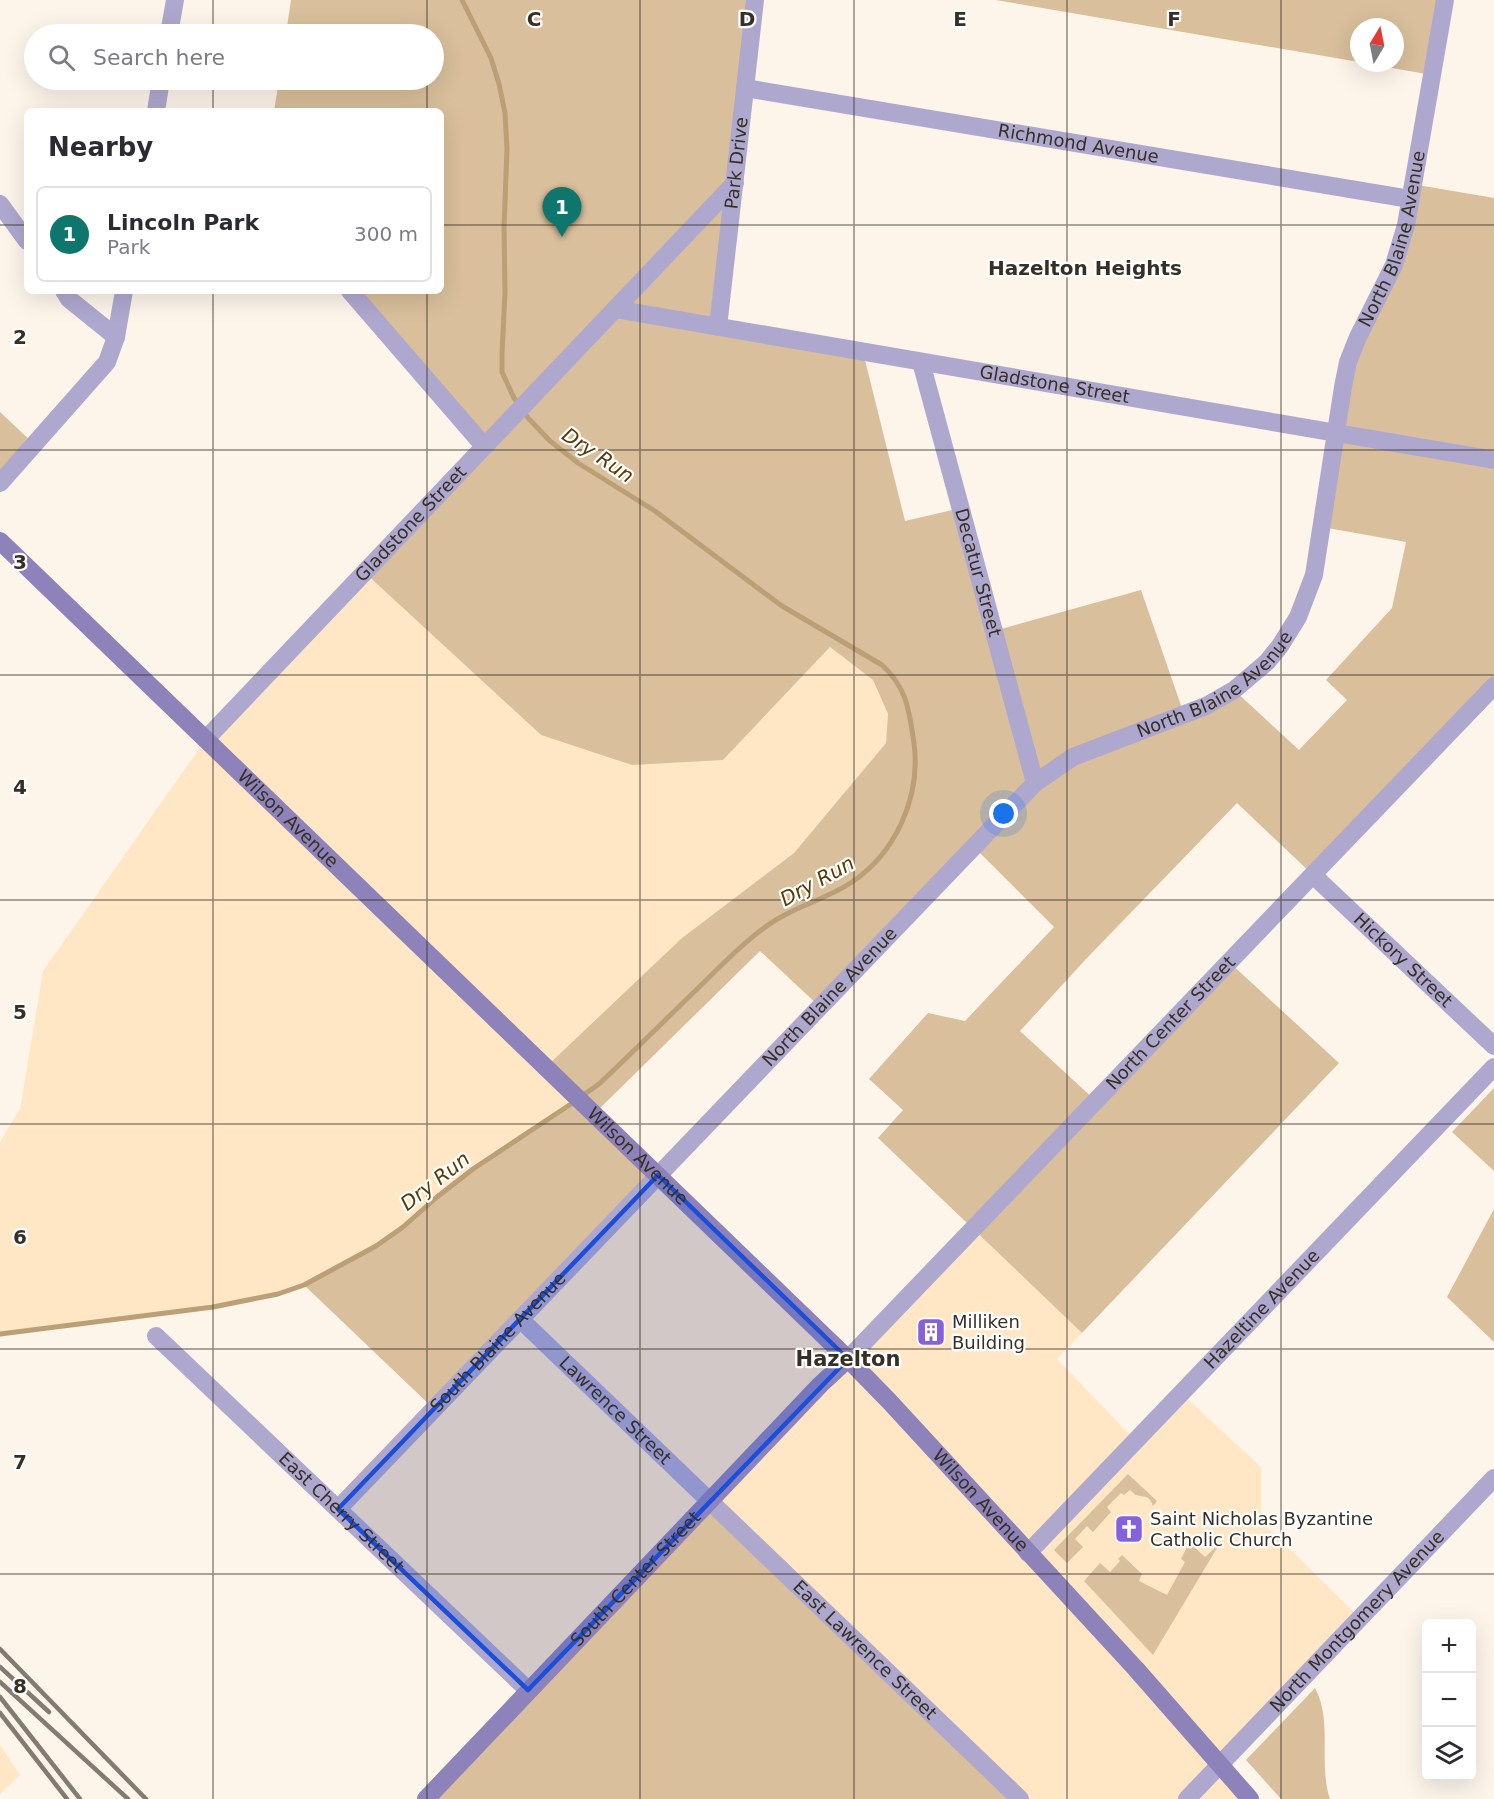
<!DOCTYPE html>
<html lang="en">
<head>
<meta charset="utf-8">
<style>
  :root { --surface:#fff; --page:#f7f7f7; --text:#2b2b33; --muted:#7c7c81; --line:#e1e1e2; --accent:#0f766e }
  body { margin:0; font-family:"DejaVu Sans",sans-serif; background:var(--page); color:var(--text) }
  .controls { position:absolute; right:18px; bottom:18px; display:grid; overflow:hidden; border-radius:9px; box-shadow:0 6px 24px #0002 }
  .controls button { width:54px; height:54px; display:grid; place-items:center; padding:0; border:0; border-bottom:2px solid var(--line); background:var(--surface); color:var(--text); font:30px sans-serif }
  .compass { position:absolute; left:1350px; top:18px; width:54px; height:54px; border-radius:50%; background:var(--surface); box-shadow:0 6px 24px #0002; rotate:10deg }
  .you { position:absolute; left:1004px; top:814px; width:21px; height:21px; margin:-15px; border:4px solid #fff; border-radius:50%; background:#1a73e8; box-shadow:0 0 0 9px #1a73e833 }
  .badge { display:grid; place-items:center; width:39px; height:39px; border-radius:50%; background:var(--accent); color:#fff; font-size:20px; font-weight:700 }
  .pin { position:absolute; translate:-50% -50px; filter:drop-shadow(0 2px 3px #0008) }
  .pin::after { content:''; position:absolute; top:32px; width:21px; height:18px; background:inherit; clip-path:polygon(0 0,100% 0,50% 100%) }
  .list { margin:0; padding:0; list-style:none }
  h2 { display:flex; justify-content:space-between; align-items:center; height:78px; margin:0; padding:0 24px; font-size:26px }
  h2 small { font-size:20px; font-weight:400; color:var(--muted) }
  .list li { display:grid; grid-template-columns:39px 1fr auto; gap:18px; align-items:center; box-sizing:border-box; height:96px; margin:0 12px 12px; padding:0 12px; border:2px solid var(--line); border-radius:9px }
  .list b { display:block; font-size:22px; white-space:nowrap }
  .list p { margin:0; font-size:20px; white-space:nowrap; color:var(--muted) }
  .list em { font-size:20px; font-style:normal; color:var(--muted) }
  .icon { flex:none; width:33px; height:33px; fill:none; stroke:currentColor; stroke-width:2; stroke-linecap:round; stroke-linejoin:round }
  .map { position:relative; flex:none; width:1494px; height:1799px; overflow:hidden }
  .search { position:absolute; background:var(--surface); box-shadow:0 6px 24px #0002; left:24px; top:24px; width:420px; height:66px; display:flex; align-items:center; gap:15px; box-sizing:border-box; padding:0 21px; border-radius:33px; color:var(--muted); font-size:22px }
  .panel { position:absolute; background:var(--surface); box-shadow:0 6px 24px #0002; left:24px; top:108px; width:420px; height:186px; border-radius:9px }
  .map>svg:first-child { display:block }
  .built { fill:#ffe7c5 }
  .green { fill:#d9bf9b }
  .lines { fill:none; stroke-linecap:round; stroke-linejoin:round }
  .stream { stroke:#ba9f77; stroke-width:5 }
  .street { stroke:#afa8ce; stroke-width:18 }
  .secondary { stroke:#8d82b9; stroke-width:18 }
  .rail { stroke:#837b71; stroke-width:4.5 }
  .marked { fill:#1d4ed8; fill-opacity:0.2; stroke:#1d4ed8; stroke-width:4.5; stroke-linejoin:round }
  .grid { fill:none; stroke:#362f25; stroke-width:1.5; stroke-opacity:0.55 }
  .labels { text-anchor:middle; stroke-width:4.5; stroke-linejoin:round; paint-order:stroke }
  .street-label { font-size:18px; fill:#362f25; stroke:#fff }
  .poi-label { font-size:18px; fill:#362f25; stroke:#fff; text-anchor:start }
  .neighbourhood-label { font-size:20px; font-weight:bold; fill:#362f25; stroke:#fff }
  .water-label { font-size:20px; font-style:italic; fill:#573b07; stroke:#fff }
  .quarter-label { font-size:21px; font-weight:bold; fill:#362f25; stroke:#fff }
  .grid-label { font-size:20px; text-anchor:middle; font-weight:bold; fill:#362f25; stroke:#fff; stroke-width:4.5; stroke-linejoin:round; paint-order:stroke }
</style>
</head>
<body>
<div class="map">
<svg width="1494" height="1799" viewBox="0 0 1494 1799">
  <rect width="100%" height="100%" fill="#fdf5ea"/>
  <!-- built -->
  <g class="built">
    <path d="M 364,572 L 541,735 L 723,760 L 830,647 L 873,680 L 888,714 L 886,743 L 794,853 L 682,938 L 578,1099 L 508,1145 L 437,1197 L 403,1227 L 376,1246 L 304,1285 L 278,1294 L 213,1307 L 0,1334 L 0,1142 L 20,1109 L 43,971 L 206,739 Z"/>
    <path d="M 658,1175 L 848,1359 L 973,1229 L 1082,1333 L 1057,1359 L 1135,1440 L 1181,1393 L 1261,1467 L 1261,1521 L 1360,1618 L 1220,1765 L 1250,1799 L 1020,1799 L 528,1690 L 338,1509 Z"/>
    <path d="M 0,1745 L 20,1775 L 0,1794 Z"/>
  </g>
  <!-- green -->
  <g class="green">
    <path d="M 291,0 L 755,0 L 719,327 L 863,352 L 905,521 L 961,508 L 994,631 L 1141,590 L 1184,714 L 1234,690 L 1299,750 L 1347,700 L 1326,680 L 1392,608 L 1406,542 L 1322,527 L 1343,387 L 1394,265 L 1412,184 L 1494,198 L 1494,686 L 1313,875 L 1237,803 L 1086,959 L 1020,1031 L 1096,1101 L 1229,962 L 1339,1063 L 1082,1333 L 878,1138 L 903,1110 L 869,1079 L 928,1013 L 965,1021 L 1054,927 L 974,847 L 820,1007 L 760,951 L 595,1113 L 658,1175 L 434,1409 L 304,1285 L 376,1246 L 403,1227 L 437,1197 L 473,1169 L 578,1099 L 546,1067 L 682,938 L 794,853 L 886,743 L 888,714 L 873,680 L 830,647 L 723,760 L 632,765 L 541,735 L 364,572 L 484,446 L 350,291 L 441,291 L 441,111 L 274,111 L 279,80 L 434,80 L 434,34 L 286,34 Z"/>
    <path d="M 996,0 L 1445,0 L 1432,75 L 1363,63 L 1395,63 L 1395,27 L 1359,27 L 1359,62 Z"/>
    <path d="M 0,412 L 34,444 L 0,483 Z"/>
    <path d="M 1494,1088 L 1494,1171 L 1452,1132 Z"/>
    <path d="M 1494,1209 L 1494,1342 L 1447,1297 Z"/>
    <path d="M 1128,1474 L 1157,1501 L 1153,1506 C 1149,1494 1145,1498 1136,1495 C 1135,1495 1131,1490 1130,1490 L 1124,1495 L 1121,1493 L 1107,1507 L 1111,1512 L 1093,1532 L 1087,1526 L 1075,1539 L 1083,1547 L 1067,1563 L 1054,1550 Z"/>
    <path d="M 709,1501 L 1020,1799 L 426,1799 Z"/>
    <path d="M 1191,1544 L 1205,1557 L 1216,1547 L 1217,1548 L 1153,1655 L 1084,1581 L 1100,1563 L 1110,1572 L 1120,1561 L 1118,1559 L 1122,1555 L 1142,1574 L 1139,1581 L 1167,1595 L 1185,1562 L 1181,1559 L 1187,1547 Z"/>
    <path d="M 1315,1688 C 1333,1721 1318,1764 1330,1799 L 1281,1799 L 1246,1760 Z"/>
  </g>
  <g class="lines">
    <!-- stream -->
    <g class="stream">
      <path d="M 462,0 L 491,58 L 499,84 L 505,113 L 507,149 L 504,228 L 505,292 L 502,354 L 502,372 L 514,398 L 528,418 L 550,441 L 578,463 L 655,511 L 782,606 L 882,665 C 907,688 909,710 914,743 C 921,797 896,854 849,884 C 822,901 790,908 764,928 C 739,946 717,970 694,992 C 662,1023 631,1054 599,1084 L 582,1096"/>
      <path d="M 0,1334 L 213,1307 L 278,1294 L 304,1285 L 376,1246 L 403,1227 L 437,1197 L 473,1169 L 574,1102"/>
    </g>
    <!-- street -->
    <g class="street">
      <path d="M 169,34 L 175,0"/>
      <path id="s1" d="M 745,88 L 1410,199"/>
      <path d="M 156,111 L 161,80"/>
      <path d="M 0,204 L 27,241"/>
      <path d="M 64,291 L 69,299 L 116,337"/>
      <path d="M 350,291 L 484,446"/>
      <path id="s2" d="M 615,309 L 1494,460"/>
      <path id="s3" d="M 718,327 L 755,0"/>
      <path id="s4" d="M 921,362 L 1035,783"/>
      <path d="M 0,483 L 107,362 L 116,337 L 124,291"/>
      <path id="s5" d="M 206,739 L 735,183"/>
      <path id="s6" d="M 1313,875 L 1494,1046"/>
      <path id="s7" d="M 520,1319 L 1020,1799"/>
      <path id="s8" d="M 156,1336 L 528,1690"/>
      <path id="s9" d="M 848,1359 L 1494,686"/>
      <path id="s10" d="M 338,1509 L 1035,783 L 1073,757 L 1206,706 L 1234,690 L 1267,662 L 1280,646 L 1298,617 L 1314,575 L 1343,387 L 1348,362 L 1358,337 L 1394,265 L 1406,225 L 1445,0"/>
      <path id="s11" d="M 1028,1553 L 1494,1067"/>
      <path id="s12" d="M 1187,1799 L 1494,1478"/>
    </g>
    <!-- secondary -->
    <g class="secondary">
      <path id="s13" d="M 0,541 L 848,1359 L 889,1401 L 1136,1669 L 1250,1799"/>
      <path id="s14" d="M 426,1799 L 820,1385 L 848,1359"/>
    </g>
    <!-- rail -->
    <g class="rail">
      <path d="M 0,1649 L 146,1799"/>
      <path d="M 0,1667 L 49,1712"/>
      <path d="M 0,1682 L 128,1799"/>
      <path d="M 0,1697 L 80,1799"/>
      <path d="M 0,1713 L 67,1799"/>
    </g>
  </g>
  <!-- marked area -->
  <path class="marked" d="M 658,1175 L 848,1359 L 528,1690 L 338,1509 Z"/>
  <!-- grid -->
  <path class="grid" d="M 213,0 L 213,34M 427,0 L 427,34M 640,0 L 640,1799M 854,0 L 854,1799M 1067,0 L 1067,1799M 1281,0 L 1281,1799M 213,80 L 213,111M 427,80 L 427,111M 0,225 L 27,225M 441,225 L 1494,225M 213,291 L 213,1799M 427,291 L 427,1799M 0,450 L 1494,450M 0,675 L 1494,675M 0,900 L 1494,900M 0,1124 L 1494,1124M 0,1349 L 1494,1349M 0,1574 L 1494,1574"/>
  <!-- icons -->
  <defs>
    <g id="building-square" transform="scale(1.5)"><rect x="-9" y="-9" width="18" height="18" rx="4" fill="#8561dc" stroke="#fff"/><path d="M-4-6H4V6H1V3H-1V6H-4ZM-2.5-4.3h1.7v1.8h-1.7ZM.8-4.3h1.7v1.8H.8ZM-2.5-1h1.7V.8h-1.7ZM.8-1h1.7V.8H.8Z" fill="#fff"/></g>
    <g id="church-square" transform="scale(1.5)"><rect x="-9" y="-9" width="18" height="18" rx="4" fill="#8561dc" stroke="#fff"/><path d="M-1.2-6h2.4v3.5h3.3v2.4h-3.3V6h-2.4V-.1h-3.3v-2.4h3.3Z" fill="#fff"/></g>
  </defs>
  <g fill-rule="evenodd">
    <use href="#building-square" x="931" y="1332"/>
    <use href="#church-square" x="1129" y="1529"/>
  </g>
  <g class="labels">
    <!-- street labels -->
    <g class="street-label">
      <text dy="6" stroke="none"><textPath href="#s1" startOffset="338">Richmond Avenue</textPath></text>
      <text dy="6" stroke="none"><textPath href="#s3" startOffset="165">Park Drive</textPath></text>
      <text dy="6" stroke="none"><textPath href="#s10" startOffset="1718">North Blaine Avenue</textPath></text>
      <text dy="6" stroke="none"><textPath href="#s2" startOffset="446">Gladstone Street</textPath></text>
      <text dy="6" stroke="none"><textPath href="#s5" startOffset="297">Gladstone Street</textPath></text>
      <text dy="6" stroke="none"><textPath href="#s4" startOffset="218">Decatur Street</textPath></text>
      <text dy="6" stroke="none"><textPath href="#s10" startOffset="1214">North Blaine Avenue</textPath></text>
      <text dy="6" stroke="none"><textPath href="#s13" startOffset="400">Wilson Avenue</textPath></text>
      <text dy="6" stroke="none"><textPath href="#s6" startOffset="124">Hickory Street</textPath></text>
      <text dy="6" stroke="none"><textPath href="#s10" startOffset="710">North Blaine Avenue</textPath></text>
      <text dy="6" stroke="none"><textPath href="#s9" startOffset="466">North Center Street</textPath></text>
      <text dy="6" stroke="none"><textPath href="#s13" startOffset="886">Wilson Avenue</textPath></text>
      <text dy="6" stroke="none"><textPath href="#s11" startOffset="338">Hazeltine Avenue</textPath></text>
      <text dy="6" stroke="none"><textPath href="#s10" startOffset="231">South Blaine Avenue</textPath></text>
      <text dy="6" stroke="none"><textPath href="#s7" startOffset="132">Lawrence Street</textPath></text>
      <text dy="6" stroke="none"><textPath href="#s13" startOffset="1372">Wilson Avenue</textPath></text>
      <text dy="6" stroke="none"><textPath href="#s8" startOffset="256">East Cherry Street</textPath></text>
      <text dy="6" stroke="none"><textPath href="#s14" startOffset="304">South Center Street</textPath></text>
      <text dy="6" stroke="none"><textPath href="#s12" startOffset="246">North Montgomery Avenue</textPath></text>
      <text dy="6" stroke="none"><textPath href="#s7" startOffset="478">East Lawrence Street</textPath></text>
    </g>
    <!-- poi labels -->
    <g class="poi-label">
      <text x="952" y="1328">Milliken<tspan x="952" dy="21">Building</tspan></text>
      <text x="1150" y="1525">Saint Nicholas Byzantine<tspan x="1150" dy="21">Catholic Church</tspan></text>
    </g>
    <!-- neighbourhood labels -->
    <g class="neighbourhood-label">
      <text x="1085" y="275">Hazelton Heights</text>
    </g>
    <!-- water labels -->
    <g class="water-label">
      <text transform="translate(598 455) rotate(34)" y="7">Dry Run</text>
      <text transform="translate(817 881) rotate(-29)" y="7">Dry Run</text>
      <text transform="translate(435 1181) rotate(-38)" y="7">Dry Run</text>
    </g>
    <!-- quarter labels -->
    <g class="quarter-label">
      <text x="848" y="1366">Hazelton</text>
    </g>
  </g>
  <g class="grid-label">
    <text x="534" y="26">C</text>
    <text x="747" y="26">D</text>
    <text x="960" y="26">E</text>
    <text x="1174" y="26">F</text>
    <text x="20" y="344">2</text>
    <text x="20" y="569">3</text>
    <text x="20" y="794">4</text>
    <text x="20" y="1019">5</text>
    <text x="20" y="1244">6</text>
    <text x="20" y="1469">7</text>
    <text x="20" y="1693">8</text>
  </g>
</svg>
<div class="controls">
<button>+</button>
<button>−</button>
<button><svg class="icon" aria-label="layers" viewBox="0 0 24 24"><path d="M12 4l9 5-9 5-9-5zM3 14l9 5 9-5"/></svg></button>
</div>
<svg class="compass" viewBox="-18 -18 36 36"><path d="M0-13l5 13h-10z" fill="#e53935"/><path d="M0 13l5-13h-10z" fill="#7c7c81"/></svg>
<div class="you"></div>
<div class="pin badge" style="left:562px;top:237px">1</div>
<div class="search"><svg class="icon" aria-label="search" viewBox="0 0 24 24"><circle cx="10" cy="10" r="6"/><path d="M15 15l6 6"/></svg>Search here</div>
<section class="panel">
<h2>Nearby<small></small></h2>
<ul class="list">
<li><span class="badge">1</span><div><b>Lincoln Park</b><p>Park</p></div><em>300 m</em></li>
</ul>
</section>
</div>
</body>
</html>
